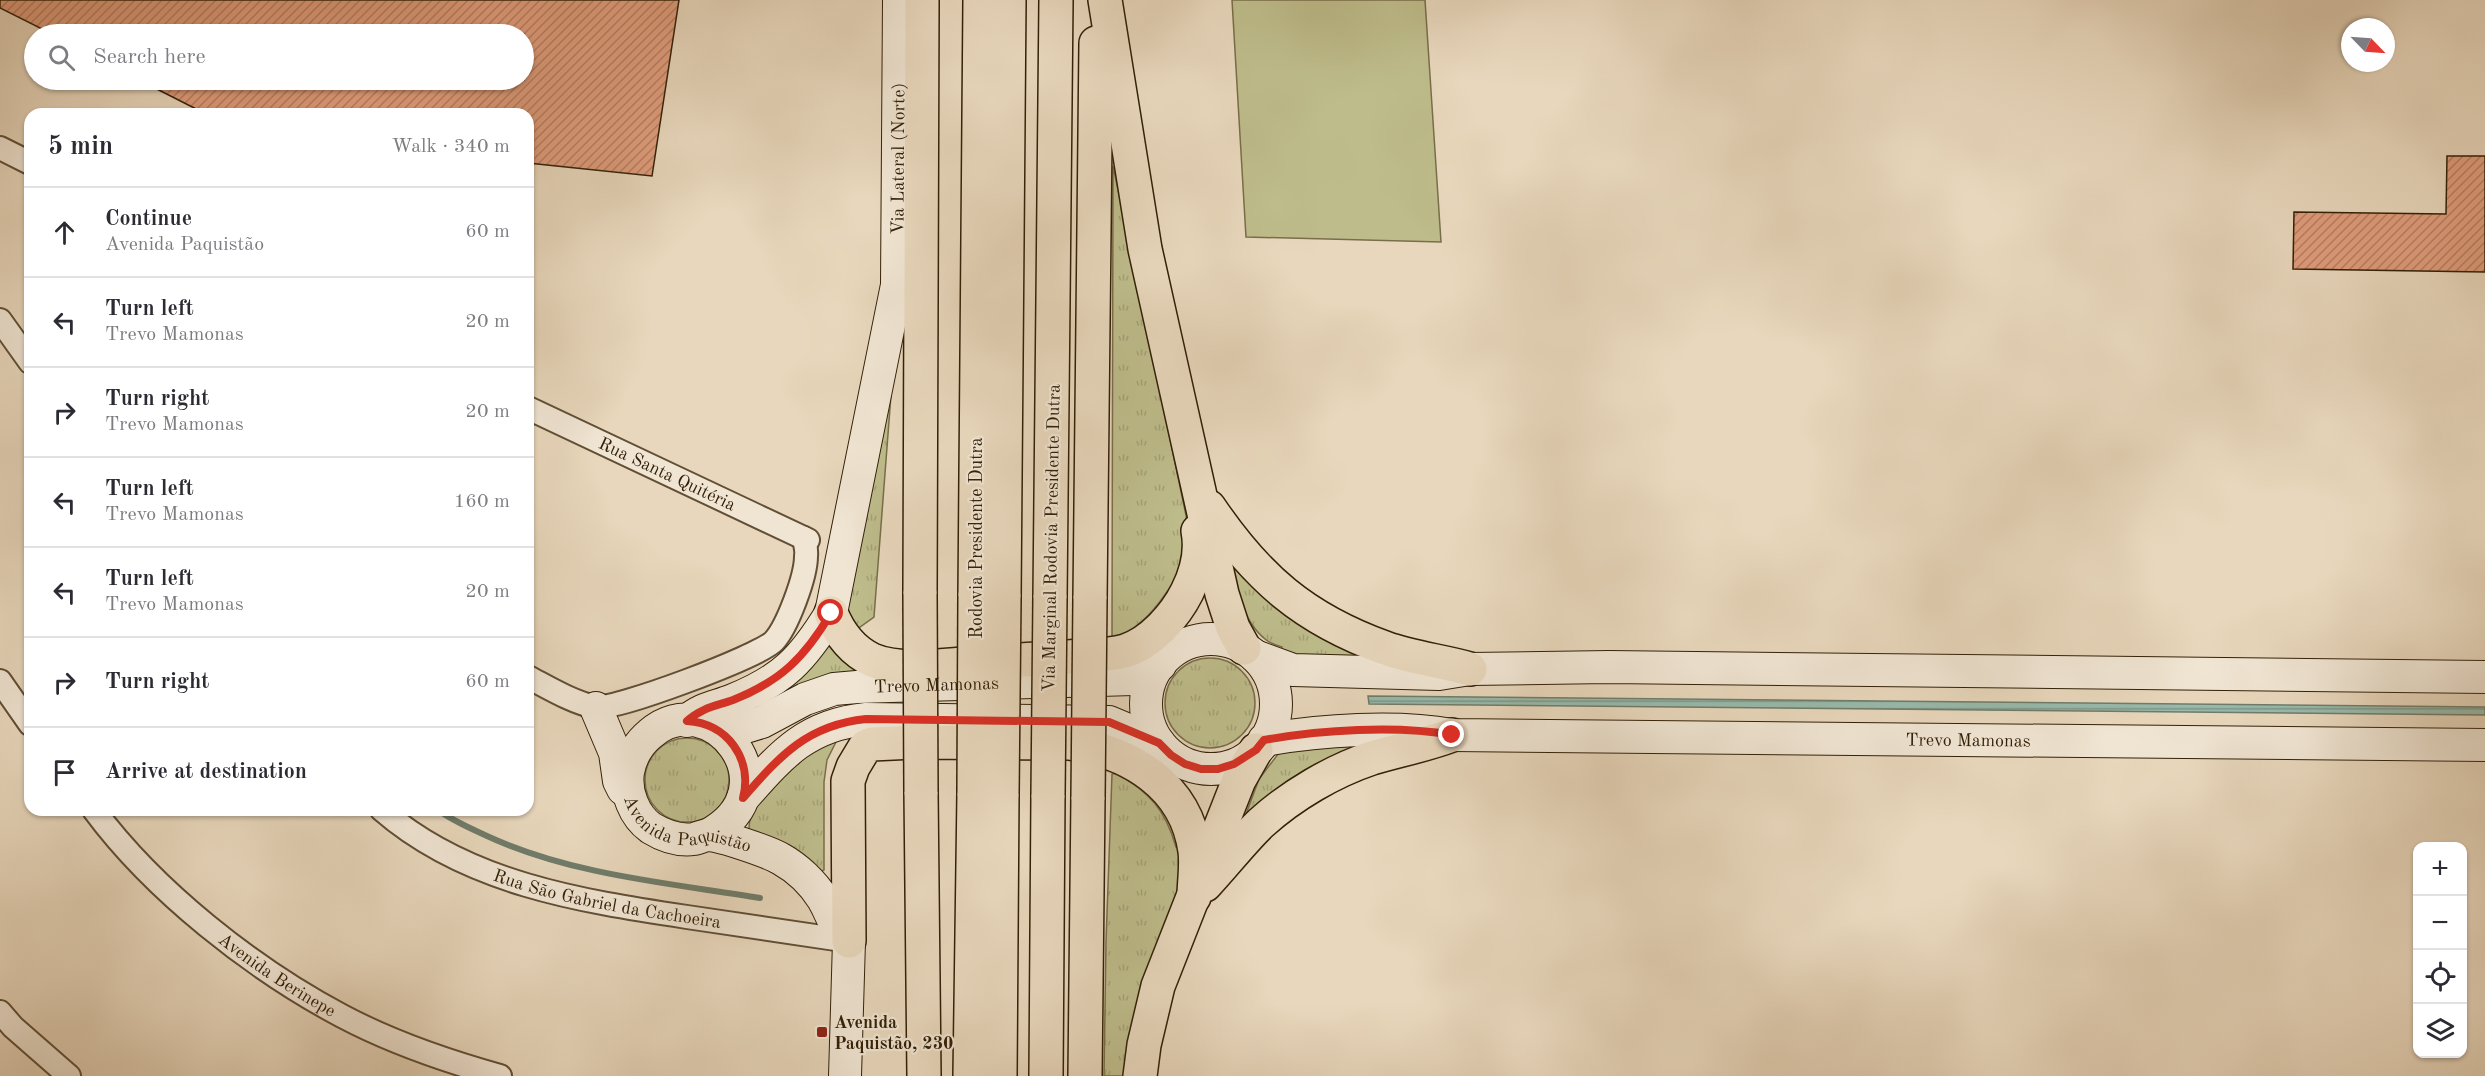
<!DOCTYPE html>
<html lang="en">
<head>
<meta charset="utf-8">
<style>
  :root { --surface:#fff; --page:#f7f7f7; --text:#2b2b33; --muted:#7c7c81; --line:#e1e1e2 }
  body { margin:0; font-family:"Old Standard TT",serif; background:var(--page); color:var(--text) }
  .controls { position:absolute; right:18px; bottom:18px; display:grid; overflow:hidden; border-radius:12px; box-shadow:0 2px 4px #0004 }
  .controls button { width:54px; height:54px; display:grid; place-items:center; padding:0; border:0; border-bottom:2px solid var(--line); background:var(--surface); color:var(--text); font:30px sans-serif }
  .compass { position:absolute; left:2341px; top:18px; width:54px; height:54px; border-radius:50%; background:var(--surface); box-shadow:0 2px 4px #0004; rotate:115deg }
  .stop { position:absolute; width:18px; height:18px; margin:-14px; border:4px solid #d93025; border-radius:50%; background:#fff }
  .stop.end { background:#d93025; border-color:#fff; box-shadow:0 2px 6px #0008 }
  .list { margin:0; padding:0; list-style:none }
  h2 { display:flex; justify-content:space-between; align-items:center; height:78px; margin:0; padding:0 24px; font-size:26px }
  h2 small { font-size:20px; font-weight:400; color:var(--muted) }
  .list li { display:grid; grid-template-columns:39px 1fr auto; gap:18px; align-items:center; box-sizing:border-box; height:90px; padding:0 24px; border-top:2px solid var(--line) }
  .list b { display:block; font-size:22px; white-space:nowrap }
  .list p { margin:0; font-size:20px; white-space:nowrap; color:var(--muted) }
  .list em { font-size:20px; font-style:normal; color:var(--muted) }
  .icon { flex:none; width:33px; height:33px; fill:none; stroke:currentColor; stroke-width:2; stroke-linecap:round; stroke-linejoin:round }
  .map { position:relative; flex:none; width:2485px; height:1076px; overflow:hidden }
  .search { position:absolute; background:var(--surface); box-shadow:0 2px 4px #0004; left:24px; top:24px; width:510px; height:66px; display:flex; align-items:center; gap:15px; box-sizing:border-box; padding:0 21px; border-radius:33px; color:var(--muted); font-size:22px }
  .panel { position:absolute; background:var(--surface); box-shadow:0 2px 4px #0004; left:24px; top:108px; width:510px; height:708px; border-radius:18px }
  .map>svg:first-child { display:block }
  .grass { fill:url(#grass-tufts); stroke:#786e4a; stroke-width:1.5 }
  .garden { fill:#bebc8b; stroke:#786e4a; stroke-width:1.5 }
  .water { fill:url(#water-rules); stroke:#6f7c6a; stroke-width:1.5 }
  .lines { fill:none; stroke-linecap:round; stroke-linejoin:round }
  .stream { stroke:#6f7c6a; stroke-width:6 }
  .building { fill:url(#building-hatch); stroke:#322008; stroke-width:1.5 }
  .minor-casing { stroke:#604e35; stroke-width:26 }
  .secondary-casing { stroke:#322008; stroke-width:34 }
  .motorway-casing { stroke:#322008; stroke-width:36 }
  .minor { stroke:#f0e5d3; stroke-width:22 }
  .secondary { stroke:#f0e5d3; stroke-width:32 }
  .motorway { stroke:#e8d7bc; stroke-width:33 }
  .motorway-bridge-casing { stroke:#322008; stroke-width:36; stroke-linecap:butt }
  .motorway-bridge { stroke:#e8d7bc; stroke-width:33 }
  .route { stroke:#d93025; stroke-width:8 }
  .poi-dot { fill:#8f2418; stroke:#f0e5d3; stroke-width:2 }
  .labels { text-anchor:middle; stroke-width:4.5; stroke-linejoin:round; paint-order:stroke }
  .street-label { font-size:18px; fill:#322008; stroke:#f0e5d3 }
  .poi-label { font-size:18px; font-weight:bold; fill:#322008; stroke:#f0e5d3; text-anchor:start }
</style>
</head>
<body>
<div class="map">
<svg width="2485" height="1076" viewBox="0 0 2485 1076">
  <defs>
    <pattern id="grass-tufts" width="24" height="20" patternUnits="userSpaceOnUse" patternTransform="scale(1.5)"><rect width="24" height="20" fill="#bebc8b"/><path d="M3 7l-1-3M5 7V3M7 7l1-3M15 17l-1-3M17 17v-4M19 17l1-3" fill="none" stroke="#a4a176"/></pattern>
    <pattern id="water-rules" width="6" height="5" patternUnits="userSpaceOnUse" patternTransform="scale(1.5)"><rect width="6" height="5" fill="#98baac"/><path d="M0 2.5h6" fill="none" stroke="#7d978a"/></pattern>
    <pattern id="building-hatch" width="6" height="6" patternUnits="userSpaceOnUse" patternTransform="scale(1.5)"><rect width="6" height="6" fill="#e09c7b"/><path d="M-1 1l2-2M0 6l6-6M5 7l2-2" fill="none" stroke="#b67f63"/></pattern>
  </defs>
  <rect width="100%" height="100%" fill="#e8d7bc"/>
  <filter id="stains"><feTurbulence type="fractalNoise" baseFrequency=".00333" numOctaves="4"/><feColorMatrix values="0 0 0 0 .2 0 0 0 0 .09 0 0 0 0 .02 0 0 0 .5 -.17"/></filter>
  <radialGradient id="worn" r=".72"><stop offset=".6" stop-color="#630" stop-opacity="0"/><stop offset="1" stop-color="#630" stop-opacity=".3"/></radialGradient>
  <!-- grass -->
  <g class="grass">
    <path d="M 1113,166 L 1188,525 C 1188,532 1191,542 1189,548 C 1180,578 1145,633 1112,637 Z"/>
    <path d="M 894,356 L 874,617 L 853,632 L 845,613 Z"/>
    <path d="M 1232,557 L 1375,660 L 1316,658 L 1281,652 L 1282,647 C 1276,645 1269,643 1265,639 C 1245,623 1230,582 1232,557 Z"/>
    <path d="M 828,643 L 868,672 L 748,713 Z"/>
    <circle cx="1210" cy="703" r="45"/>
    <path d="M 839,736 L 827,760 L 824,782 L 824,870 L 817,874 L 751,834 C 741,818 774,778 786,767 C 800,754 822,745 839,736 Z"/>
    <circle cx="687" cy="780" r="42"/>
    <path d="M 1366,741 L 1239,833 L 1259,779 L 1282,749 Z"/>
    <path d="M 1117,773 C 1150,793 1165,809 1176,847 L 1185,845 L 1184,877 L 1129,1076 L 1104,1076 L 1106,942 L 1112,774 Z"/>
  </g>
  <!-- garden -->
  <path class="garden" d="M 1232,0 L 1425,0 L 1441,242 L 1246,237 Z"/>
  <!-- water -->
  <path class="water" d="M 1368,696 L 2485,707 L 2485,715 L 1369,704 Z"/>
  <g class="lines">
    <!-- stream -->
    <path class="stream" d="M 438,810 C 453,821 470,828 487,836 C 572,875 668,883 760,898"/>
  </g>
  <!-- building -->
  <g class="building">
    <path d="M 0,0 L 679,0 L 652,176 L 528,163 L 528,114 L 206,114 L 139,80 L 524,80 L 524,34 L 52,34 L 0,8 Z"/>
    <path d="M 2447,156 L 2485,156 L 2485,272 L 2293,269 L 2294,212 L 2446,214 Z"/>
  </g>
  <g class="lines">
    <!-- minor casing -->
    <g class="minor-casing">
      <g id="minor">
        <path d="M 0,148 L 30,163"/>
        <path d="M 0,320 L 30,362"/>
        <path id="s1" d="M 528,408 L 808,540"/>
        <path d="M 528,677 C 549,688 572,702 595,707 C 614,711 760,656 774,641 C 787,627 806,577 806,556 C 807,551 805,544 804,538"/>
        <path d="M 0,681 L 30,724"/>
        <path id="s2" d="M 94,810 C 154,891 253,969 342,1016 C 391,1042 446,1061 500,1076"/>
        <path id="s3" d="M 382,810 C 466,883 580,901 687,917 C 741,925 795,933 849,941"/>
        <path d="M 0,1012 L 13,1027 L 69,1076"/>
      </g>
    </g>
    <!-- secondary casing -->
    <g class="secondary-casing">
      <g id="secondary">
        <circle cx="1211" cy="704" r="65"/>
        <path d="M 1255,656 L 1293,670 L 1439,674 L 1470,669 L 1609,667 L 2485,677"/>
        <path d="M 596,708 L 615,753 L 619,781 L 623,789"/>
        <path id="s4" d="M 687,721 C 701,708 716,707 733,700 C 783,680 803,659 831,613 L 897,285 L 899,0"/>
        <path id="s5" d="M 719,730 L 739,729 L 762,722 L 805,699 L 834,689 L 857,687 L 1133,679 L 1160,665"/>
        <path id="s6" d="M 1264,740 C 1320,730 1396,725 1452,735 L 2485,745"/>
        <path d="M 743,798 C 781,755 806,725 866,719 L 1109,722 L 1159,743"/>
        <path id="s7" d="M 708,835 C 797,787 709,681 650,734 C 638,744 631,756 628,772 C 625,792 634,816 651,828 C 664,836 679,841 694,839 C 698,838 703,836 707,835 C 720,835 769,852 781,859 C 797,868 813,883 823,899 C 834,918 832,925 849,941 L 845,1076"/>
      </g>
    </g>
    <!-- motorway casing -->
    <g class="motorway-casing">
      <g id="motorway">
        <path d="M 1105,0 L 1145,249 L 1222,594 L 1233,628 L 1244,648"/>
        <path d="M 1209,507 C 1257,578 1304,619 1385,648 C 1412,658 1442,661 1470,669"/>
        <path d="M 920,594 L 922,0"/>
        <path d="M 975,596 L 980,0"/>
        <path d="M 1004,597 L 1009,0"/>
        <path d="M 1050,598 L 1056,0"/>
        <path d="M 1090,599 L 1096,43"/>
        <path d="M 831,613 C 839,633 851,650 872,660 C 902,673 952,664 985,662 C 1016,660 1048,659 1080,656 C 1095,655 1111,655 1125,651 C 1151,643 1175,616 1187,592 C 1196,574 1202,552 1198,531"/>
        <path d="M 921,792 L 924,1076"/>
        <path d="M 1205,885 C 1223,866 1243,840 1261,823 C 1292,795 1333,771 1372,758 C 1399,750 1426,745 1452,735"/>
        <path d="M 849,941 L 848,781 L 853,767 L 865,747 L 872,744 L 914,742 L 1069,743 C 1130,752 1186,785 1195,851 C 1197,866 1194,882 1194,897"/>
        <path d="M 970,1076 L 974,793"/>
        <path d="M 1000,1076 L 1002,794"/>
        <path d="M 1046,1076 L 1048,795"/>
        <path d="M 1085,1076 L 1088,797"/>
        <path d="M 1140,1076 L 1144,1045 L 1158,986 L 1239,780 L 1256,750"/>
      </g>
    </g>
    <!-- minor -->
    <use href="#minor" class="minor"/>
    <!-- secondary -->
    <use href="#secondary" class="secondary"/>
    <!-- motorway -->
    <use href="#motorway" class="motorway"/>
    <!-- motorway-bridge casing -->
    <g class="motorway-bridge-casing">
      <g id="motorway-bridge">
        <path d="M 920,594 L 921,792"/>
        <path d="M 974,793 L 975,596"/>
        <path d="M 1002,794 L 1004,597"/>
        <path d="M 1048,795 L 1050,598"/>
        <path d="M 1088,797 L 1090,599"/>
      </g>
    </g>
    <!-- motorway-bridge -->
    <use href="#motorway-bridge" class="motorway-bridge"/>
  </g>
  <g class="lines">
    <!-- route -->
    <path class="route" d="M 831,613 C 805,657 781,681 733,700 C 716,706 701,708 687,721 C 727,723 753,759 743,798 C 780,756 807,725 866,719 L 1109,722 L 1159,743 L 1171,755 L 1185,764 L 1201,769 L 1218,769 L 1234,764 L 1256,750 L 1264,740 C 1320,730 1396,725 1452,735"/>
  </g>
  <!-- markers -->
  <rect class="poi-dot" x="816" y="1026" width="12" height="12" rx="3"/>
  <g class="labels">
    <!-- street labels -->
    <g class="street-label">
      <text dy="6" stroke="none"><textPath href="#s4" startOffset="646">Via Lateral (Norte)</textPath></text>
      <text dy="6" stroke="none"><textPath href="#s1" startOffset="154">Rua Santa Quitéria</textPath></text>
      <text transform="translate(976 538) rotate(-90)" y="6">Rodovia Presidente Dutra</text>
      <text transform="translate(1051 538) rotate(-89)" y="6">Via Marginal Rodovia Presidente Dutra</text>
      <text dy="6" stroke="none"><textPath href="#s5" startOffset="226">Trevo Mamonas</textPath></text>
      <text dy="6" stroke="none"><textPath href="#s6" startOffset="705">Trevo Mamonas</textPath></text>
      <text dy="6" stroke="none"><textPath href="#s7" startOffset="344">Avenida Paquistão</textPath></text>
      <text dy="6" stroke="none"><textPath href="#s3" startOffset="246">Rua São Gabriel da Cachoeira</textPath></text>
      <text dy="6" stroke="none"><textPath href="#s2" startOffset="248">Avenida Berinepe</textPath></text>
    </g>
    <!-- poi labels -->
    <g class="poi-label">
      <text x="834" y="1028">Avenida<tspan x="834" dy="21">Paquistão, 230</tspan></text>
    </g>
  </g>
  <rect width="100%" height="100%" filter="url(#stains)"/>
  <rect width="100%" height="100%" fill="url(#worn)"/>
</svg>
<div class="controls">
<button>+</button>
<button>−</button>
<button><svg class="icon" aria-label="locate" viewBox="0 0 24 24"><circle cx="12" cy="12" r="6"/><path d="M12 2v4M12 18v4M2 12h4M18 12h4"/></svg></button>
<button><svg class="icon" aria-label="layers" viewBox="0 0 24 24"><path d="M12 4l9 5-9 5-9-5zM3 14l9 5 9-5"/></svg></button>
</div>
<svg class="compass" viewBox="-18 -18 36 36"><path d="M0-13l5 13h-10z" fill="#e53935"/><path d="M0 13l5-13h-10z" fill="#7c7c81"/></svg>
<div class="stop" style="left:831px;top:613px"></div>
<div class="stop end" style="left:1452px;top:735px"></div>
<div class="search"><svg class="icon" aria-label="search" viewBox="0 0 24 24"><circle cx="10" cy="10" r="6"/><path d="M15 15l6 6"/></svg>Search here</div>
<section class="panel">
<h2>5 min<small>Walk · 340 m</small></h2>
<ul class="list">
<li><svg class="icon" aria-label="ahead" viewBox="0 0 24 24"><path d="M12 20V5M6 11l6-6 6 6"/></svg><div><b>Continue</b><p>Avenida Paquistão</p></div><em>60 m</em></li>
<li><svg class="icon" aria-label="left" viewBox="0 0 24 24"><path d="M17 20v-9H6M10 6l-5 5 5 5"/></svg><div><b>Turn left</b><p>Trevo Mamonas</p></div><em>20 m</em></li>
<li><svg class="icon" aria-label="right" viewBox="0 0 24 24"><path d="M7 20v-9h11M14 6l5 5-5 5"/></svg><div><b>Turn right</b><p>Trevo Mamonas</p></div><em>20 m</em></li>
<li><svg class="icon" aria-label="left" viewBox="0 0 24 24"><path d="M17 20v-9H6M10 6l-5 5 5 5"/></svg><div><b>Turn left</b><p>Trevo Mamonas</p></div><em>160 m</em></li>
<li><svg class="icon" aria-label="left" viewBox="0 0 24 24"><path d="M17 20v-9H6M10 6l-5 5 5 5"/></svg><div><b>Turn left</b><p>Trevo Mamonas</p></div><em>20 m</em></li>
<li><svg class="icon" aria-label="right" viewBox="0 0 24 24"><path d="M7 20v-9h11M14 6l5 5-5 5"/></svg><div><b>Turn right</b></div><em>60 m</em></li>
<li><svg class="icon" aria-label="arrive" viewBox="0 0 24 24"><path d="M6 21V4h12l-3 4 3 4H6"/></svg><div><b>Arrive at destination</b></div></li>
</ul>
</section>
</div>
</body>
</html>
